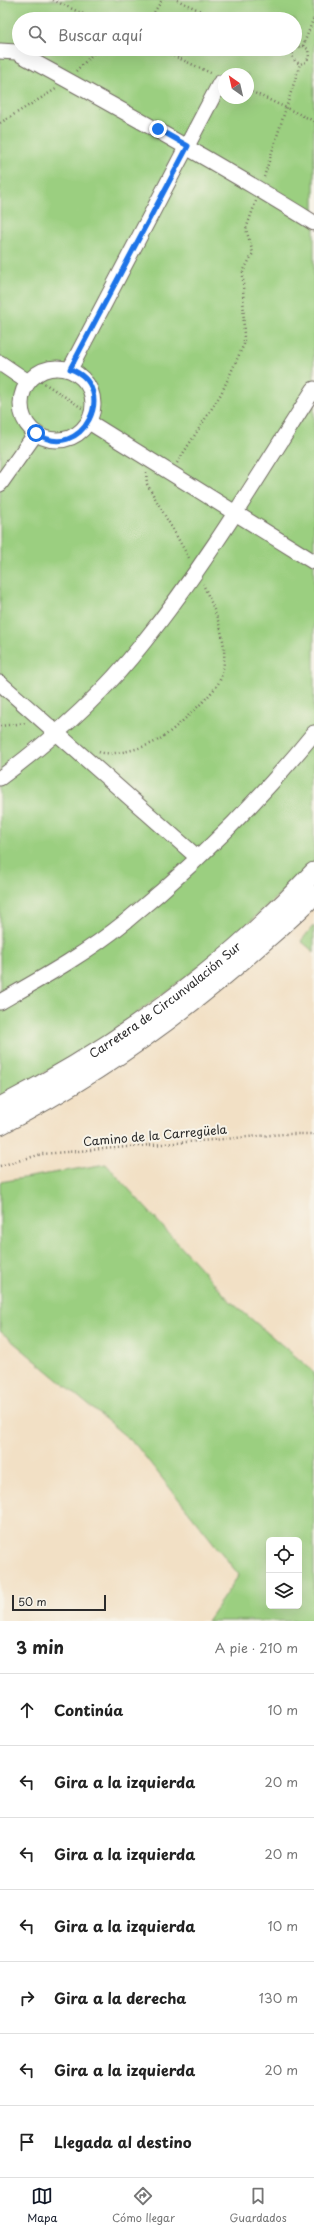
<!DOCTYPE html>
<html lang="es">
<head>
<meta charset="utf-8">
<style>
  :root { --surface:#fff; --page:#f6f6f6; --text:#222; --muted:#767676; --line:#e0e0e0; --accent:#111827 }
  body { margin:0; font-family:"Playpen Sans",sans-serif; background:var(--page); color:var(--text) }
  .controls { position:absolute; right:12px; bottom:12px; display:grid; overflow:hidden; border-radius:6px; box-shadow:0 4px 16px #0002 }
  .controls button { width:36px; height:36px; display:grid; place-items:center; padding:0; border:0; border-bottom:1px solid var(--line); background:var(--surface); color:var(--text); font:20px sans-serif }
  .compass { position:absolute; left:218px; top:68px; width:36px; height:36px; border-radius:50%; background:var(--surface); box-shadow:0 4px 16px #0002; rotate:326deg }
  .scale { position:absolute; left:12px; bottom:10px; width:94px; box-sizing:border-box; padding-left:4px; border:2px solid #2b2b2b; border-top:0; font-size:11px; line-height:14px; white-space:nowrap; color:#2b2b2b; -webkit-text-stroke:3px #f7f3e8; paint-order:stroke }
  .stop { position:absolute; width:12px; height:12px; margin:-9px; border:3px solid #1a73e8; border-radius:50%; background:#fff }
  .stop.end { background:#1a73e8; border-color:#fff; box-shadow:0 1px 4px #0008 }
  .list { margin:0; padding:0; list-style:none }
  h2 { display:flex; justify-content:space-between; align-items:center; height:52px; margin:0; padding:0 16px; font-size:17px }
  h2 small { font-size:13px; font-weight:400; color:var(--muted) }
  .list li { display:grid; grid-template-columns:26px 1fr auto; gap:12px; align-items:center; box-sizing:border-box; height:72px; padding:0 16px; border-top:1px solid var(--line) }
  .list b { display:block; font-size:15px; white-space:nowrap }
  .list em { font-size:13px; font-style:normal; color:var(--muted) }
  .icon { flex:none; width:22px; height:22px; fill:none; stroke:currentColor; stroke-width:2; stroke-linecap:round; stroke-linejoin:round }
  .map { position:relative; flex:none; width:314px; height:1621px; overflow:hidden }
  .search { position:absolute; background:var(--surface); box-shadow:0 4px 16px #0002; left:12px; right:12px; top:12px; height:44px; display:flex; align-items:center; gap:10px; box-sizing:border-box; padding:0 14px; border-radius:22px; color:var(--muted); font-size:15px }
  .sheet { height:556px; background:var(--surface) }
  nav { display:flex; justify-content:space-around; align-items:center; box-sizing:border-box; height:56px; border-top:1px solid var(--line); background:var(--surface); font-size:11px; color:var(--muted) }
  nav a { display:grid; justify-items:center; gap:2px }
  nav .on { color:var(--accent) }
  .map>svg:first-child { display:block }
  .green { fill:#9bcf80; stroke:#637d56; fill-rule:evenodd }
  .lines { fill:none; stroke-linecap:round; stroke-linejoin:round }
  .minor-casing { stroke:#716a61; stroke-width:17 }
  .tertiary-casing { stroke:#716a61; stroke-width:21 }
  .path { stroke:#716a61; stroke-width:2.5; stroke-dasharray:1 3; stroke-linecap:butt }
  .minor { stroke:#fff; stroke-width:15 }
  .tertiary { stroke:#fff; stroke-width:19 }
  .route { stroke:#1a73e8; stroke-width:5 }
  .labels { text-anchor:middle; stroke-width:4; stroke-linejoin:round; paint-order:stroke }
  .street-label { font-size:12px; fill:#2b2b2b; stroke:#f7f3e8 }
</style>
</head>
<body>
<div class="map">
<svg width="314" height="1621" viewBox="0 0 314 1621">
  <rect width="100%" height="100%" fill="#f7f3e8"/>
  <filter id="ink" filterUnits="userSpaceOnUse"><feTurbulence type="fractalNoise" baseFrequency=".025" numOctaves="2"/><feDisplacementMap in="SourceGraphic" scale="8" xChannelSelector="R" yChannelSelector="G"/><feConvolveMatrix kernelMatrix="1 2 1 2 8 2 1 2 1" color-interpolation-filters="sRGB"/></filter>
  <filter id="wash" filterUnits="userSpaceOnUse"><feTurbulence type="fractalNoise" baseFrequency=".012" numOctaves="4" result="noise"/><feDisplacementMap in="SourceGraphic" scale="16" xChannelSelector="R" yChannelSelector="G"/><feGaussianBlur stdDeviation="0.9" result="paint"/><feColorMatrix in="noise" values="0 0 0 0 0 0 0 0 0 0 0 0 0 0 0 0 0 1.4 0 .05"/><feComposite in="paint" operator="in"/></filter>
  <g filter="url(#wash)">
    <rect width="100%" height="100%" fill="#f2e0c5"/>
    <!-- green -->
    <g class="green">
      <path d="M 0,0 L 314,0 L 314,862 L 211,958 L 98,1042 L 0,1098 ZM 19,19 L 295,19 L 295,49 L 19,49 ZM 224,74 L 248,74 L 248,98 L 224,98 Z"/>
      <path d="M 314,925 L 314,952 L 301,941 Z"/>
      <path d="M 106,1164 L 230,1301 L 314,1372 L 314,1621 L 207,1621 L 239,1575 L 135,1444 L 0,1331 L 0,1182 ZM 269,1540 L 299,1540 L 299,1606 L 269,1606 Z"/>
    </g>
  </g>
  <g filter="url(#ink)">
    <g class="lines">
      <!-- minor casing -->
      <g class="minor-casing">
        <g id="minor">
          <path d="M 0,51 L 16,52 C 117,107 216,162 314,223"/>
          <path d="M 0,363 L 28,382"/>
          <circle cx="57" cy="404" r="36"/>
          <path d="M 70,369 L 220,83"/>
          <path d="M 89,422 L 314,562"/>
          <path d="M 0,484 L 36,433"/>
          <path d="M 0,683 L 197,857"/>
          <path d="M 0,778 C 53,739 103,694 143,643 C 207,563 259,475 314,389"/>
          <path d="M 0,1002 C 42,978 87,953 125,922 C 194,866 258,802 314,733"/>
        </g>
      </g>
      <!-- tertiary casing -->
      <g class="tertiary-casing">
        <g id="tertiary">
          <path id="s1" d="M 0,1107 C 116,1047 225,968 314,872"/>
          <path d="M 0,1125 C 92,1078 176,1019 254,950 C 274,932 295,915 314,895"/>
        </g>
      </g>
      <!-- path -->
      <g class="path">
        <path d="M 53,0 L 94,19"/>
        <path d="M 177,0 L 218,19"/>
        <path d="M 150,19 L 162,0"/>
        <path d="M 303,46 L 314,17"/>
        <path d="M 159,49 L 213,74"/>
        <path d="M 294,49 L 292,56 L 295,61 L 300,64 L 306,62 L 309,57 L 308,49 L 303,46 L 295,48"/>
        <path d="M 76,71 L 98,49"/>
        <path d="M 248,90 L 314,121"/>
        <path d="M 0,123 L 56,89"/>
        <path d="M 264,177 L 300,64"/>
        <path d="M 41,381 L 85,410"/>
        <path d="M 177,463 L 221,394 L 244,344 L 243,272 L 253,253 L 246,229 L 256,201"/>
        <path d="M 146,472 L 147,484 L 189,558"/>
        <path d="M 0,726 L 26,723"/>
        <path d="M 99,752 C 113,757 148,747 160,739 C 172,732 216,692 220,680 C 232,647 216,613 203,584"/>
        <path d="M 0,1166 L 42,1154 L 284,1134 L 314,1134"/>
      </g>
      <!-- minor -->
      <use href="#minor" class="minor"/>
      <!-- tertiary -->
      <use href="#tertiary" class="tertiary"/>
    </g>
  </g>
  <g class="lines" filter="url(#ink)">
    <!-- route -->
    <path class="route" d="M 36,433 C 81,465 121,387 70,369 L 188,146 L 158,129"/>
  </g>
  <g class="labels">
    <!-- street labels -->
    <g class="street-label">
      <text dy="4" stroke="none"><textPath href="#s1" startOffset="197">Carretera de Circunvalación Sur</textPath></text>
      <text transform="translate(155 1136) rotate(-5)" y="4">Camino de la Carregüela</text>
    </g>
  </g>
</svg>
<div class="controls">
<button><svg class="icon" aria-label="locate" viewBox="0 0 24 24"><circle cx="12" cy="12" r="6"/><path d="M12 2v4M12 18v4M2 12h4M18 12h4"/></svg></button>
<button><svg class="icon" aria-label="layers" viewBox="0 0 24 24"><path d="M12 4l9 5-9 5-9-5zM3 14l9 5 9-5"/></svg></button>
</div>
<svg class="compass" viewBox="-18 -18 36 36"><path d="M0-13l5 13h-10z" fill="#e53935"/><path d="M0 13l5-13h-10z" fill="#767676"/></svg>
<div class="scale">50 m</div>
<div class="stop" style="left:36px;top:433px"></div>
<div class="stop end" style="left:158px;top:129px"></div>
<div class="search"><svg class="icon" aria-label="search" viewBox="0 0 24 24"><circle cx="10" cy="10" r="6"/><path d="M15 15l6 6"/></svg>Buscar aquí</div>
</div>
<section class="sheet">
<h2>3 min<small>A pie · 210 m</small></h2>
<ul class="list">
<li><svg class="icon" aria-label="ahead" viewBox="0 0 24 24"><path d="M12 20V5M6 11l6-6 6 6"/></svg><div><b>Continúa</b></div><em>10 m</em></li>
<li><svg class="icon" aria-label="left" viewBox="0 0 24 24"><path d="M17 20v-9H6M10 6l-5 5 5 5"/></svg><div><b>Gira a la izquierda</b></div><em>20 m</em></li>
<li><svg class="icon" aria-label="left" viewBox="0 0 24 24"><path d="M17 20v-9H6M10 6l-5 5 5 5"/></svg><div><b>Gira a la izquierda</b></div><em>20 m</em></li>
<li><svg class="icon" aria-label="left" viewBox="0 0 24 24"><path d="M17 20v-9H6M10 6l-5 5 5 5"/></svg><div><b>Gira a la izquierda</b></div><em>10 m</em></li>
<li><svg class="icon" aria-label="right" viewBox="0 0 24 24"><path d="M7 20v-9h11M14 6l5 5-5 5"/></svg><div><b>Gira a la derecha</b></div><em>130 m</em></li>
<li><svg class="icon" aria-label="left" viewBox="0 0 24 24"><path d="M17 20v-9H6M10 6l-5 5 5 5"/></svg><div><b>Gira a la izquierda</b></div><em>20 m</em></li>
<li><svg class="icon" aria-label="arrive" viewBox="0 0 24 24"><path d="M6 21V4h12l-3 4 3 4H6"/></svg><div><b>Llegada al destino</b></div></li>
</ul>
</section>
<nav>
<a class="on"><svg class="icon" aria-label="map" viewBox="0 0 24 24"><path d="M3 6l6-2 6 2 6-2v14l-6 2-6-2-6 2zM9 4v14M15 6v14"/></svg>Mapa</a>
<a><svg class="icon" aria-label="directions" viewBox="0 0 24 24"><path d="M12 3l9 9-9 9-9-9zM9 14v-3h6M13 9l2 2-2 2"/></svg>Cómo llegar</a>
<a><svg class="icon" aria-label="saved" viewBox="0 0 24 24"><path d="M7 4h10v16l-5-4-5 4z"/></svg>Guardados</a>
</nav>
</body>
</html>
